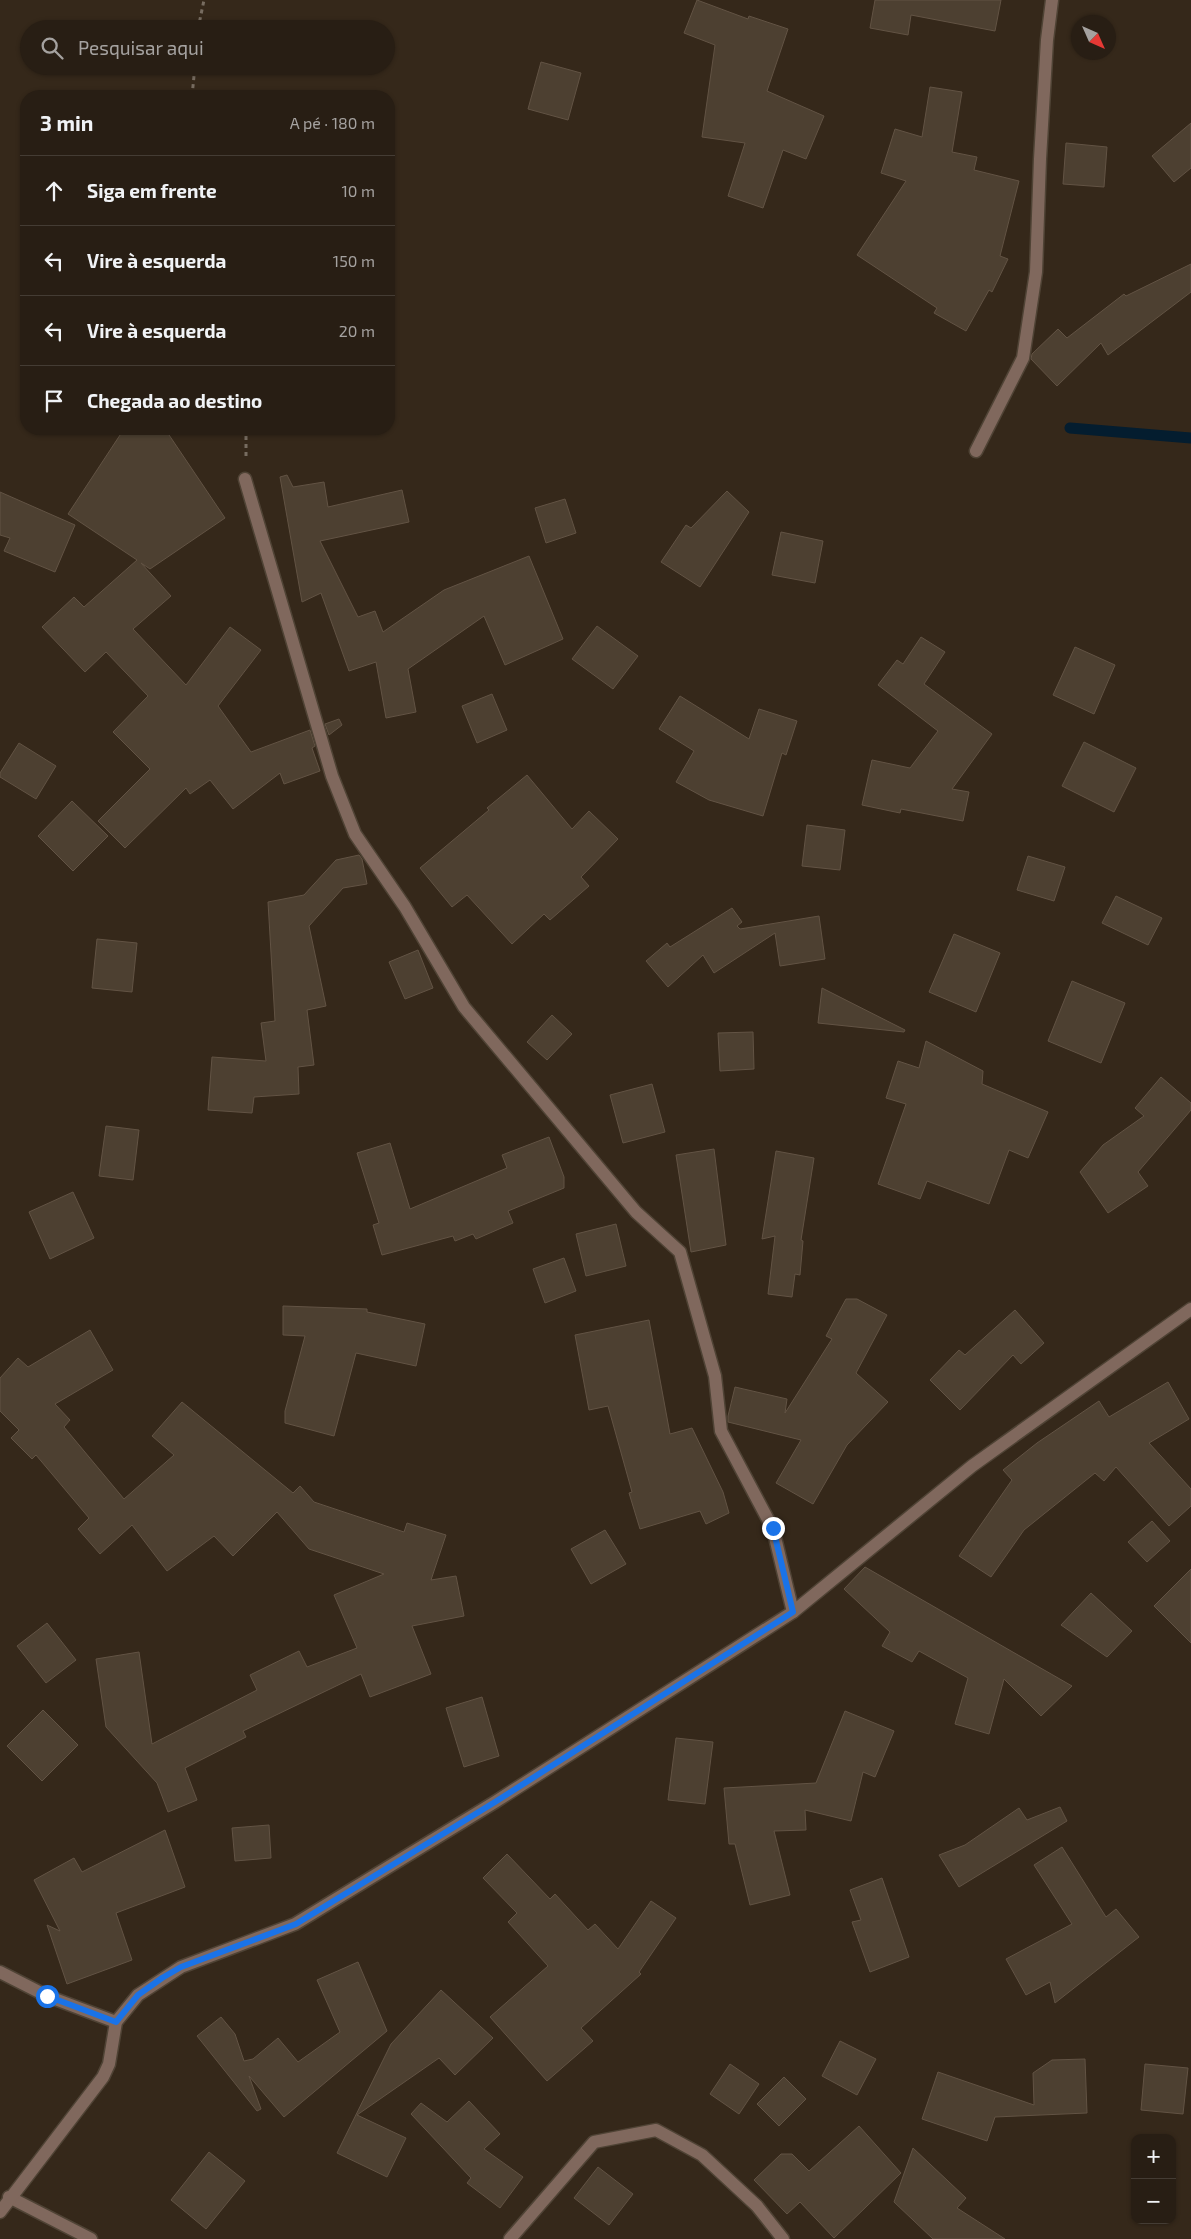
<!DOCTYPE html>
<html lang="pt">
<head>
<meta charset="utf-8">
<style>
  :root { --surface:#281e14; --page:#30271d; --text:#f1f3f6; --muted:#a5a2a0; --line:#443c34 }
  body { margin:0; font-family:"Exo 2",sans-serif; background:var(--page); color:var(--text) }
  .controls { position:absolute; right:15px; bottom:15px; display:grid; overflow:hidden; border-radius:10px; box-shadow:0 1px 4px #0004 }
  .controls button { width:45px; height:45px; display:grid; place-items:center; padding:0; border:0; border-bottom:1px solid var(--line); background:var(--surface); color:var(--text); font:25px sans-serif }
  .compass { position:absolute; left:1071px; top:15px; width:45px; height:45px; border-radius:50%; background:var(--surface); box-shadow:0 1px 4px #0004; rotate:135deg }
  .stop { position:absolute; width:15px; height:15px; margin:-11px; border:4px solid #1a73e8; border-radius:50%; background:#fff }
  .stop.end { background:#1a73e8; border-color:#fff; box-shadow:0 1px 5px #0008 }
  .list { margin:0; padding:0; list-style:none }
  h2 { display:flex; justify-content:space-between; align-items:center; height:65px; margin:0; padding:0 20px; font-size:21px }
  h2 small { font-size:16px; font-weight:400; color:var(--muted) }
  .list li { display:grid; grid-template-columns:32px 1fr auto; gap:15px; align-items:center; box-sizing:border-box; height:70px; padding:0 20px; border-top:1px solid var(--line) }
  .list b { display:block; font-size:19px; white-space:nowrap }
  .list em { font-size:16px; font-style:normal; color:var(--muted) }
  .icon { flex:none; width:28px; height:28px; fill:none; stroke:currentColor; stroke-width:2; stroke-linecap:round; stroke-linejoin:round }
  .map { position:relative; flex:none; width:1191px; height:2239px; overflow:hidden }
  .search { position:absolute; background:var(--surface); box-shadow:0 1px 4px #0004; left:20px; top:20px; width:375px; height:55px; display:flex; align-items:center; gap:12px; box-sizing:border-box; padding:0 18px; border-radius:28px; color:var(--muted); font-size:19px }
  .panel { position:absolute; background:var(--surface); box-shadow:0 1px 4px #0004; left:20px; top:90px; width:375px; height:345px; border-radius:20px }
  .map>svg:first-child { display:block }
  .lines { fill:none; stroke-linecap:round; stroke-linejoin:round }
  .stream { stroke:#041d2f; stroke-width:11 }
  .building { fill:#4d4031; stroke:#625344 }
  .minor-casing { stroke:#4f4335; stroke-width:15 }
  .path { stroke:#776c60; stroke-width:3; stroke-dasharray:4 4; stroke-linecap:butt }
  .minor { stroke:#80685d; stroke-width:12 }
  .route { stroke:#1a73e8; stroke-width:6 }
</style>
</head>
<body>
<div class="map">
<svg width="1191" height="2239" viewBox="0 0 1191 2239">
  <rect width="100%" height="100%" fill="#35281a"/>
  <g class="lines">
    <!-- stream -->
    <path class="stream" d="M 1070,428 L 1191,438"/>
  </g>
  <!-- building -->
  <g class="building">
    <path d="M 697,0 L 748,19 L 749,16 L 788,29 L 767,91 L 824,116 L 806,159 L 783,150 L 763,208 L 728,196 L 745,143 L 702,137 L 715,45 L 684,33 Z"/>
    <path d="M 875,0 L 1001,0 L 995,31 L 911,15 L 908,35 L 870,28 Z"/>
    <path d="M 541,62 L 581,73 L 568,120 L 528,109 Z"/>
    <path d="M 930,87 L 962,92 L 952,152 L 977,157 L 974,170 L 1019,181 L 1000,256 L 1008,259 L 992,292 L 989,290 L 966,331 L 934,313 L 937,308 L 857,255 L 906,181 L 881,173 L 895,129 L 922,137 Z"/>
    <path d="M 1191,123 L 1191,168 L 1174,182 L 1152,156 Z"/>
    <path d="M 1066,143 L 1107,147 L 1104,187 L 1063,184 Z"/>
    <path d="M 1191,264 L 1191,292 L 1108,355 L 1101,343 L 1057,386 L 1031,359 L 1032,354 L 1058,329 L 1067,338 L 1124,294 L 1126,296 Z"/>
    <path d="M 124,429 L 165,429 L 225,518 L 150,569 L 141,563 L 171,596 L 133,629 L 186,685 L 230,627 L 261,650 L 218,706 L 251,752 L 310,730 L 315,746 L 312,748 L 320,771 L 284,784 L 280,773 L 233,809 L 210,780 L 190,794 L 186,788 L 125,848 L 98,821 L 150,769 L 113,732 L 148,696 L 106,652 L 85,672 L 42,627 L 74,597 L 84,607 L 137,560 L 68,514 Z"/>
    <path d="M 287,475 L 293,487 L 324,482 L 328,507 L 402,490 L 409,522 L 320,541 L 358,617 L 375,611 L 383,632 L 444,590 L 529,556 L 563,639 L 505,665 L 484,616 L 408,669 L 416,712 L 386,718 L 376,662 L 349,671 L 321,593 L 302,602 L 280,477 Z"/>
    <path d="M 727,491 L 749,512 L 700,587 L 661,562 L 686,525 L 691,528 Z"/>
    <path d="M 0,492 L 75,525 L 55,572 L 4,551 L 10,538 L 0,535 Z"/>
    <path d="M 565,499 L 576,533 L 546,543 L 535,508 Z"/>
    <path d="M 781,532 L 823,541 L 815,583 L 772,575 Z"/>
    <path d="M 597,626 L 638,656 L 613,689 L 572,659 Z"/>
    <path d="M 921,637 L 945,652 L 924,684 L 992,734 L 952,789 L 969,792 L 963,821 L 901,809 L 900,813 L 862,805 L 872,760 L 910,768 L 938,731 L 878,685 L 897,660 L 903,664 Z"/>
    <path d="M 1075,647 L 1115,665 L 1094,714 L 1053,695 Z"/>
    <path d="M 492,694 L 507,730 L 477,743 L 462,706 Z"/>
    <path d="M 680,696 L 749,739 L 759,709 L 797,721 L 786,755 L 782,753 L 763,816 L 709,800 L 676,782 L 694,751 L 659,729 Z"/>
    <path d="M 339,719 L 342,725 L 329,735 L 325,724 Z"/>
    <path d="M 1084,742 L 1136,768 L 1114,812 L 1062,786 Z"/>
    <path d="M 19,743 L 56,766 L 36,799 L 0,777 L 0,773 Z"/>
    <path d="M 527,775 L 572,829 L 589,811 L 618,839 L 581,877 L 589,886 L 550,920 L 544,914 L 512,944 L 467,895 L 452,907 L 420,868 L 489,810 L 487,808 Z"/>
    <path d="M 72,801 L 108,836 L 73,871 L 38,836 Z"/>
    <path d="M 807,825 L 845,830 L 840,870 L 802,866 Z"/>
    <path d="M 359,855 L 362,859 L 367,884 L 343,888 L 309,926 L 326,1006 L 307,1010 L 314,1065 L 298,1067 L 299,1094 L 254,1097 L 252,1113 L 208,1110 L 212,1057 L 266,1061 L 261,1023 L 275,1021 L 268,902 L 304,895 L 336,860 Z"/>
    <path d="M 1028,856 L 1065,867 L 1054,901 L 1017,890 Z"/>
    <path d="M 1116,896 L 1162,918 L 1148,945 L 1102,923 Z"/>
    <path d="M 732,908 L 742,922 L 737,926 L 740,929 L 819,916 L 825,959 L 780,966 L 775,933 L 714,973 L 703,955 L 668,987 L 646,961 L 667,943 L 670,947 Z"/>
    <path d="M 954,934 L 1000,953 L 976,1012 L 929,992 Z"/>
    <path d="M 97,939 L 137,943 L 132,992 L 92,988 Z"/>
    <path d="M 418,950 L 433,988 L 405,999 L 389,962 Z"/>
    <path d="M 1072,981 L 1125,1003 L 1101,1063 L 1048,1041 Z"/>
    <path d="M 822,988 L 905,1030 L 904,1032 L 818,1023 Z"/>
    <path d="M 552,1015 L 572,1034 L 547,1060 L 527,1042 Z"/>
    <path d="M 753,1032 L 754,1069 L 720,1071 L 718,1033 Z"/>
    <path d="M 926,1041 L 983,1071 L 982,1084 L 1048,1112 L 1028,1158 L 1009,1150 L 989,1204 L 927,1181 L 920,1199 L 878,1184 L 906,1104 L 886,1098 L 898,1061 L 919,1068 Z"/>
    <path d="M 1161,1077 L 1191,1103 L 1191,1110 L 1138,1172 L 1148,1186 L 1108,1213 L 1080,1172 L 1103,1145 L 1144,1116 L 1135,1108 Z"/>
    <path d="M 652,1084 L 665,1132 L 623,1143 L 610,1095 Z"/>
    <path d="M 106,1126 L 139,1130 L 133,1180 L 99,1176 Z"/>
    <path d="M 549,1137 L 564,1177 L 564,1188 L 508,1211 L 513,1223 L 476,1239 L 473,1234 L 455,1241 L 453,1236 L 382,1255 L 373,1225 L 379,1223 L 357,1153 L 390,1143 L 410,1209 L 507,1168 L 502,1155 Z"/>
    <path d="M 714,1149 L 726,1245 L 691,1252 L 676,1155 Z"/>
    <path d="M 776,1151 L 814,1158 L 801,1240 L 803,1241 L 800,1275 L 795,1274 L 792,1297 L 768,1294 L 775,1236 L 762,1239 Z"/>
    <path d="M 73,1192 L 94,1238 L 50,1259 L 29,1212 Z"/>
    <path d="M 616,1224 L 626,1266 L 586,1276 L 576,1234 Z"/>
    <path d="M 564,1258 L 576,1291 L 545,1303 L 533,1269 Z"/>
    <path d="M 846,1299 L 857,1299 L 887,1315 L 856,1373 L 888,1402 L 847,1445 L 813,1504 L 776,1483 L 801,1440 L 728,1422 L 728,1416 L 735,1387 L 787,1399 L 785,1413 L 832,1339 L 826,1336 Z"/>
    <path d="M 283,1306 L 367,1309 L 367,1312 L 425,1324 L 416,1366 L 356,1353 L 334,1436 L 285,1423 L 285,1411 L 305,1336 L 283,1335 Z"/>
    <path d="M 1015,1310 L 1044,1343 L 1021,1364 L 1013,1355 L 960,1410 L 930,1380 L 959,1350 L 965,1355 Z"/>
    <path d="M 649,1320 L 670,1434 L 692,1428 L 723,1492 L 729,1513 L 706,1524 L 700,1511 L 640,1529 L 629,1493 L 632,1492 L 608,1406 L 589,1410 L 575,1335 Z"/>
    <path d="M 90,1330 L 113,1370 L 55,1404 L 70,1420 L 64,1427 L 124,1499 L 174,1455 L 152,1436 L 182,1402 L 293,1493 L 300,1486 L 314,1502 L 404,1532 L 407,1523 L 446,1535 L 431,1580 L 456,1576 L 464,1616 L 412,1626 L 431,1674 L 370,1697 L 361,1674 L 243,1731 L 246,1737 L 185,1768 L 197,1800 L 168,1812 L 157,1783 L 106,1727 L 96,1659 L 139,1652 L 152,1744 L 257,1690 L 250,1675 L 299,1651 L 307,1667 L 357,1648 L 334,1595 L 384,1574 L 309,1549 L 277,1512 L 233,1556 L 214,1536 L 167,1571 L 132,1525 L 100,1554 L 78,1529 L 89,1518 L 36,1455 L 32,1459 L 11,1438 L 19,1430 L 0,1411 L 0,1378 L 18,1358 L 28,1367 Z"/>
    <path d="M 1168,1382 L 1189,1419 L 1149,1443 L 1191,1489 L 1191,1506 L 1169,1526 L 1116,1467 L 1104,1481 L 1095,1473 L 1024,1530 L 991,1577 L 959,1556 L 1012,1480 L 1003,1470 L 1037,1443 L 1099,1401 L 1109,1417 Z"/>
    <path d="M 1152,1521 L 1170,1541 L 1147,1562 L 1128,1542 Z"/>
    <path d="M 605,1530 L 626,1564 L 591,1584 L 571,1549 Z"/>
    <path d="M 865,1567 L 1011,1651 L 1072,1686 L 1041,1716 L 1004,1679 L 989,1734 L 955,1724 L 968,1678 L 919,1651 L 912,1662 L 882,1646 L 890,1632 L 844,1589 Z"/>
    <path d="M 1191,1569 L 1191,1643 L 1154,1606 Z"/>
    <path d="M 1091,1593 L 1132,1631 L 1107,1657 L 1061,1625 Z"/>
    <path d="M 47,1623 L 76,1660 L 46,1683 L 17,1646 Z"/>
    <path d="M 482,1697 L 499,1756 L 464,1767 L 446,1708 Z"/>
    <path d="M 43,1710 L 78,1745 L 42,1781 L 7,1746 Z"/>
    <path d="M 845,1711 L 894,1731 L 875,1777 L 863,1772 L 851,1821 L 805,1810 L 806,1830 L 774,1831 L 790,1895 L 750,1905 L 735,1844 L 729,1844 L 724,1788 L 816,1783 Z"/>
    <path d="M 676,1738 L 713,1742 L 705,1804 L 668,1800 Z"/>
    <path d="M 1060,1807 L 1067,1821 L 959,1887 L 939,1855 L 965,1845 L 1019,1808 L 1027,1820 Z"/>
    <path d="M 269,1825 L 271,1858 L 235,1861 L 232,1828 Z"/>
    <path d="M 165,1830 L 185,1887 L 116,1913 L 132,1960 L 67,1984 L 47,1925 L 60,1931 L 34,1880 L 74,1858 L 82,1872 Z"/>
    <path d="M 1062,1847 L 1106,1917 L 1116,1909 L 1139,1937 L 1055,2003 L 1050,1982 L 1026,1995 L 1006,1959 L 1072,1924 L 1034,1865 Z"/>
    <path d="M 507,1854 L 550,1899 L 555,1894 L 588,1930 L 595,1924 L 618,1949 L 651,1901 L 676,1918 L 639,1972 L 641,1974 L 581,2028 L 593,2041 L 547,2081 L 490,2017 L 548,1966 L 508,1922 L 517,1913 L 483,1878 Z"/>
    <path d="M 882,1878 L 909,1957 L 870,1972 L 852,1922 L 861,1920 L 850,1890 Z"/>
    <path d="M 358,1962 L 387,2031 L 284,2117 L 249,2076 L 261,2109 L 257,2111 L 197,2036 L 221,2017 L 235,2034 L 244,2061 L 253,2059 L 278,2038 L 298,2062 L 340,2032 L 317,1980 Z"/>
    <path d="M 441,1990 L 493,2038 L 455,2075 L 439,2058 L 357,2115 L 406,2138 L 387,2177 L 337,2153 L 391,2044 Z"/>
    <path d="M 840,2041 L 876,2059 L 857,2095 L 822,2076 Z"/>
    <path d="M 1085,2059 L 1087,2113 L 995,2117 L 987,2141 L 922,2119 L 938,2072 L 1034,2105 L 1033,2073 L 1052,2060 Z"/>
    <path d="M 730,2064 L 759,2084 L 739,2114 L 710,2094 Z"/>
    <path d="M 1145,2064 L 1188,2068 L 1183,2114 L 1141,2110 Z"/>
    <path d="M 784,2077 L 806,2099 L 779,2126 L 757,2104 Z"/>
    <path d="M 469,2101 L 500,2134 L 484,2149 L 523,2177 L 500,2208 L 467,2183 L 471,2178 L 411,2114 L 421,2103 L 447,2122 Z"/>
    <path d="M 859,2126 L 901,2173 L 834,2238 L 800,2202 L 787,2214 L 754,2180 L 781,2154 L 792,2154 L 809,2171 Z"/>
    <path d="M 913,2148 L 966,2198 L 957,2208 L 1005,2239 L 933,2239 L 894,2202 Z"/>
    <path d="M 209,2152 L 245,2181 L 206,2229 L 171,2200 Z"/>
    <path d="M 598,2167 L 633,2194 L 609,2225 L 574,2198 Z"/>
  </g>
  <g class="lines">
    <!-- minor casing -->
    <g class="minor-casing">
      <g id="minor">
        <path d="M 976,451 L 1023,358 L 1036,272 L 1040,159 L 1047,40 L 1052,0"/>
        <path d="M 245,479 L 332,776 L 355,834 L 405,907 L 464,1007 L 636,1212 L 680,1252 L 715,1376 L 721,1431 L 773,1529 L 793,1612"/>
        <path d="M 0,1972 L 47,1996 L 116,2022"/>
        <path d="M 9,2197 L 91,2239"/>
        <path d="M 0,2212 L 103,2077 L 109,2064 L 116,2022 L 138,1995 L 181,1967 L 295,1924 L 495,1802 L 793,1612 L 972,1466 L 1191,1309"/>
        <path d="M 510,2239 L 594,2142 L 656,2130 L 702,2155 L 757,2206 L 783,2239"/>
      </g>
    </g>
    <!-- path -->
    <g class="path">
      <path d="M 198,29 L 204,0"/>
      <path d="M 192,96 L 195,66"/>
      <path d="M 246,456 L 246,429"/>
    </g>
    <!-- minor -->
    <use href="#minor" class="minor"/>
  </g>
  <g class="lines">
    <!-- route -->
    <path class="route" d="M 47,1996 L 116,2022 L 138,1995 L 162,1978 L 181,1967 L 296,1924 L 495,1802 L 793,1612 L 773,1528"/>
  </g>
</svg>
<div class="controls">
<button>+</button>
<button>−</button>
</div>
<svg class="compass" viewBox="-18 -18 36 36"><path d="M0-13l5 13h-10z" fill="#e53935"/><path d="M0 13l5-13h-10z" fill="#a5a2a0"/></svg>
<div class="stop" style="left:47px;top:1996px"></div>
<div class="stop end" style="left:773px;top:1528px"></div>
<div class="search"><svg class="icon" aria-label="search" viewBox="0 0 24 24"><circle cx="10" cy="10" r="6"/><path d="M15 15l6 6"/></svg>Pesquisar aqui</div>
<section class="panel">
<h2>3 min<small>A pé · 180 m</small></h2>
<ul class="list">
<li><svg class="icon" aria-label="ahead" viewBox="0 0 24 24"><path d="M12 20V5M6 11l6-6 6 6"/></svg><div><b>Siga em frente</b></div><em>10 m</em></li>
<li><svg class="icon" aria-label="left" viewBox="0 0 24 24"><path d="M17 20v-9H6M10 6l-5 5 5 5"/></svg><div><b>Vire à esquerda</b></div><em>150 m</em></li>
<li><svg class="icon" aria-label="left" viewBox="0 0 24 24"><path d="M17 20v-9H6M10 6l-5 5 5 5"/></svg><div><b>Vire à esquerda</b></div><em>20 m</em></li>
<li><svg class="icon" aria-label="arrive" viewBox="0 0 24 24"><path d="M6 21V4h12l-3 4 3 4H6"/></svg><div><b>Chegada ao destino</b></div></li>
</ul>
</section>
</div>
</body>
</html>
